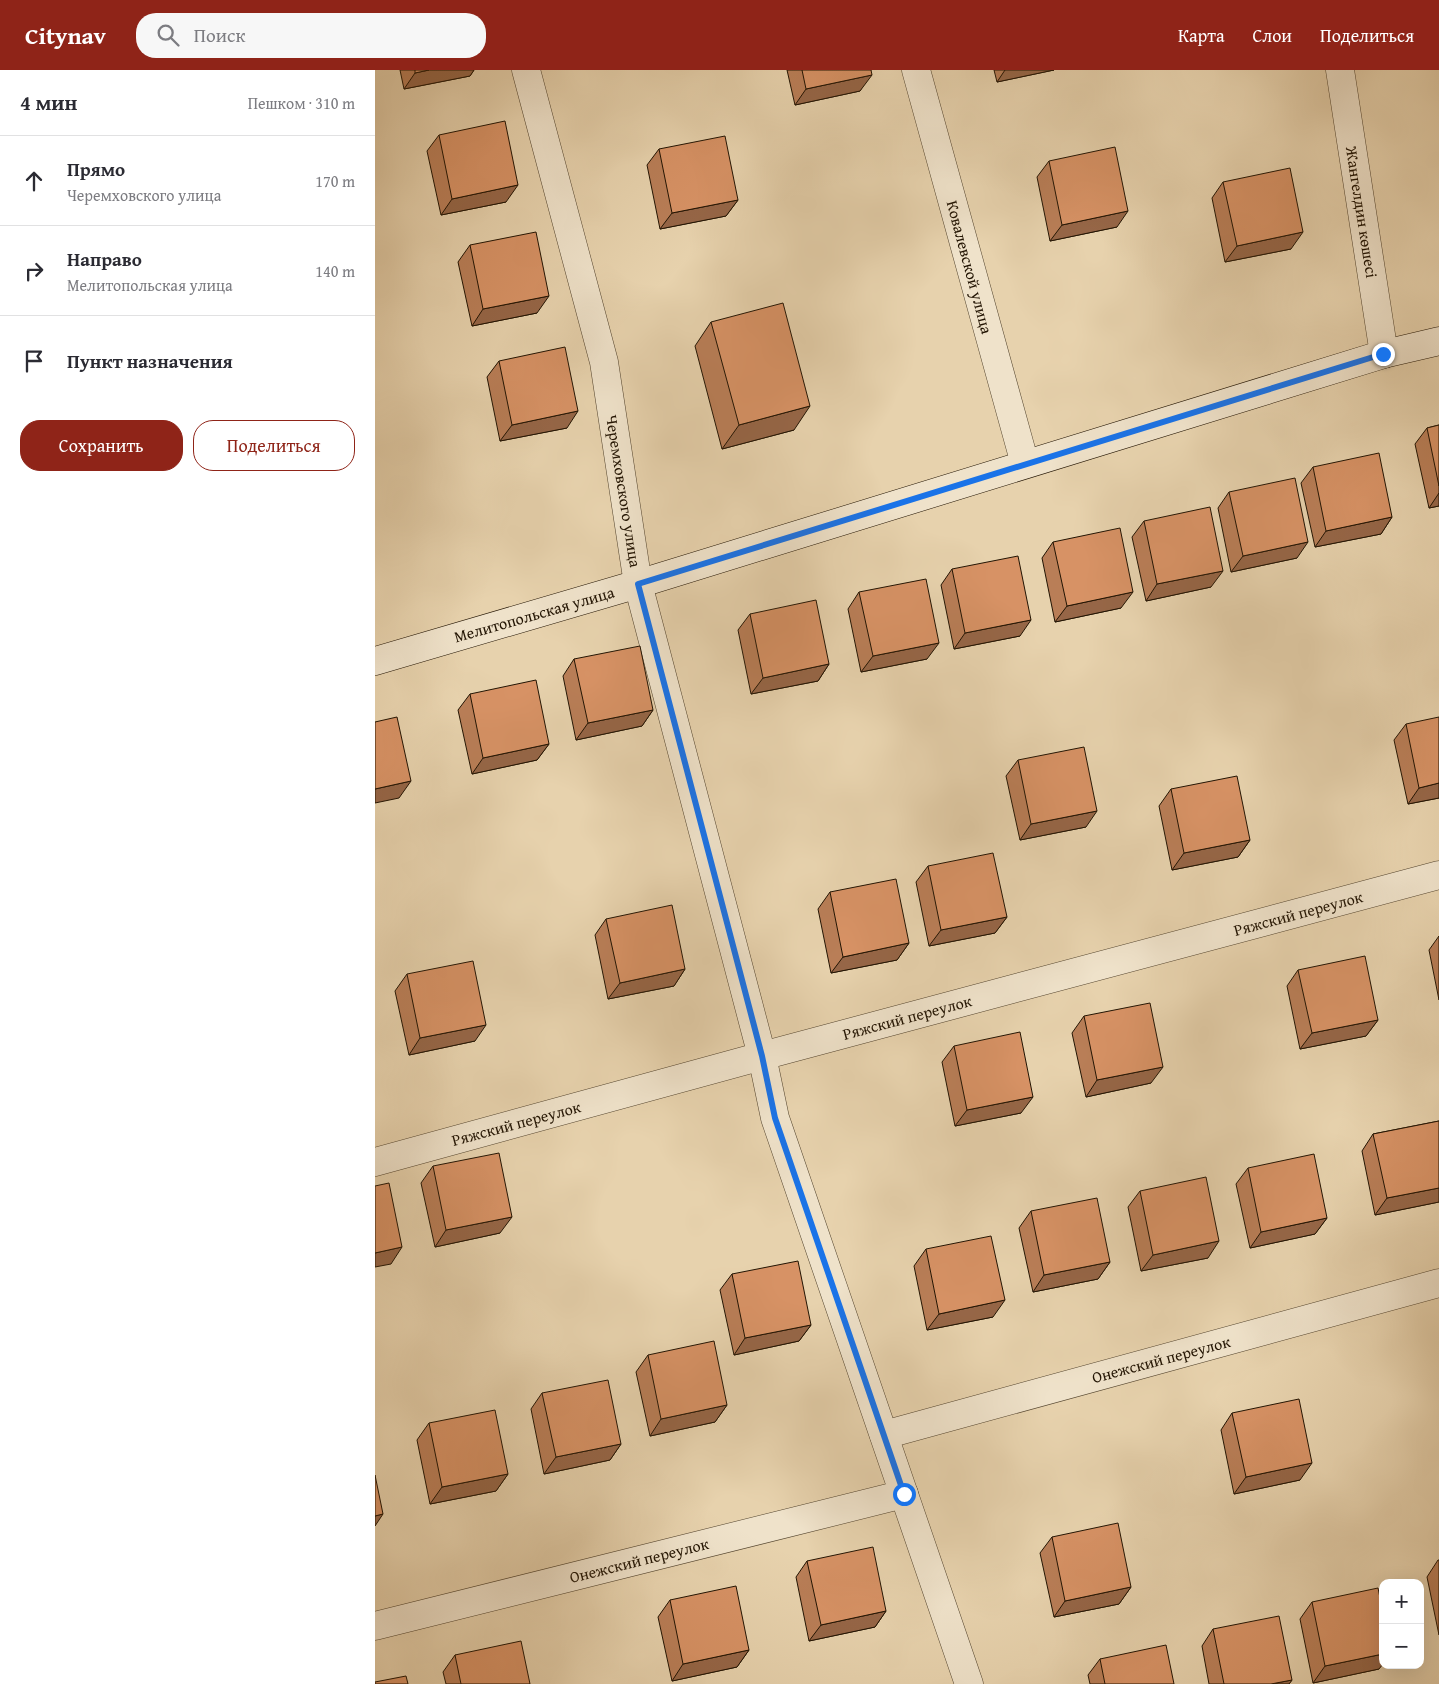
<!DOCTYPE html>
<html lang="ru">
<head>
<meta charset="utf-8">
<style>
  :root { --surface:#fff; --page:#f7f7f7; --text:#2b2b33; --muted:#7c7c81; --line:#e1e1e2; --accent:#8f2418 }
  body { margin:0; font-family:"Gentium Book Plus",serif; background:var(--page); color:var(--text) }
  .controls { position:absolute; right:15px; bottom:15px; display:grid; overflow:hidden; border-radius:10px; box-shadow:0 5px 20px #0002 }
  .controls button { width:45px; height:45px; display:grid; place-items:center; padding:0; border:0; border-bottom:1px solid var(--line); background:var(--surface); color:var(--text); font:25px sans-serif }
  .stop { position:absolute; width:15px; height:15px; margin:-11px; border:4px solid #1a73e8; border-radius:50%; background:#fff }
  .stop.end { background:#1a73e8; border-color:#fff; box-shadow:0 1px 5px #0008 }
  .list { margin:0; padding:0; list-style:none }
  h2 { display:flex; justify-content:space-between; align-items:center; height:65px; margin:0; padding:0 20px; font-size:21px }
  h2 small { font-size:16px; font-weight:400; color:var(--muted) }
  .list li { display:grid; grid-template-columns:32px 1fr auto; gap:15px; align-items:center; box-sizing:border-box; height:90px; padding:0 20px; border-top:1px solid var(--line) }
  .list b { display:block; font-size:19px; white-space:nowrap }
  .list p { margin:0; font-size:16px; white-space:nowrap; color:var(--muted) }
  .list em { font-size:16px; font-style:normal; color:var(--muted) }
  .actions { display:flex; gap:10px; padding:15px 20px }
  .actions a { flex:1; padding:11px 0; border:1px solid var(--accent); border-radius:20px; text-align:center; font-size:18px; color:var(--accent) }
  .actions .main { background:var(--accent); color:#fff }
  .icon { flex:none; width:28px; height:28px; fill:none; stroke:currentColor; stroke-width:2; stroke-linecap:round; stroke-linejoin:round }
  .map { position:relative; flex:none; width:1064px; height:1614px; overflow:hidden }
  header { display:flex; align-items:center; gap:30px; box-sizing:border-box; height:70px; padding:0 25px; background:var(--accent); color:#fff }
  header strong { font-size:24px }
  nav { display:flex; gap:28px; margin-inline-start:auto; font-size:18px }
  .search { width:350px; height:45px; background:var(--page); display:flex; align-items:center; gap:12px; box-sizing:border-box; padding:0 18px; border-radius:20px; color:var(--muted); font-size:19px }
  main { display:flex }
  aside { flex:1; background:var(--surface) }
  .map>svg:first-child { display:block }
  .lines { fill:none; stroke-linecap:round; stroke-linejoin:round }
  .street-casing { stroke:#53442e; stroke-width:29 }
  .secondary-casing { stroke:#221403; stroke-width:29 }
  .street { stroke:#efe2ca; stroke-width:28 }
  .secondary { stroke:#efe2ca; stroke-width:28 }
  .wall { fill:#b97e57; stroke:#221403 }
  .shaded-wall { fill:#966647; stroke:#221403 }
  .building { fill:#d79265; stroke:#221403 }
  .route { stroke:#1a73e8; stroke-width:6 }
  .labels { text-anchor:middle; stroke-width:4; stroke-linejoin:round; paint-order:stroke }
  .street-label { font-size:16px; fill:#221403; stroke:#efe2ca }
</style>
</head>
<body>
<header>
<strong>Citynav</strong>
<div class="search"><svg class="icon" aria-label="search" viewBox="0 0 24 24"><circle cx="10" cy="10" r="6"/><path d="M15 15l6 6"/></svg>Поиск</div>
<nav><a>Карта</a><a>Слои</a><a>Поделиться</a></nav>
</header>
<main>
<aside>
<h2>4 мин<small>Пешком · 310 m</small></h2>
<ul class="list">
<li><svg class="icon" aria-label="ahead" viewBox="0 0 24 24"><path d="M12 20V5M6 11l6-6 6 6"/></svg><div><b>Прямо</b><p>Черемховского улица</p></div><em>170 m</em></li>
<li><svg class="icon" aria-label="right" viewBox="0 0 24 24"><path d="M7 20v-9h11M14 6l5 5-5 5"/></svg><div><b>Направо</b><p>Мелитопольская улица</p></div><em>140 m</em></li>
<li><svg class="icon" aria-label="arrive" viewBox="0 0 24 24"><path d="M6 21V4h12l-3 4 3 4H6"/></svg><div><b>Пункт назначения</b></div></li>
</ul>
<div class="actions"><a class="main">Сохранить</a><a>Поделиться</a></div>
</aside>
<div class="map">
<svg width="1064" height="1614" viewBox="0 0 1064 1614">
  <rect width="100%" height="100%" fill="#e7d2ad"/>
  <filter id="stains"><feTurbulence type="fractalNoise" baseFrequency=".004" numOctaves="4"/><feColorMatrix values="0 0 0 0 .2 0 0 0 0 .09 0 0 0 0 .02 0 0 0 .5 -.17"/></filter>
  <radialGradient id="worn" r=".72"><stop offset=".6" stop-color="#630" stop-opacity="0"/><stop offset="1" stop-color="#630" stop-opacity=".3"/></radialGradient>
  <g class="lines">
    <!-- street casing -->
    <g class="street-casing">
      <g id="street">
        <path d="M 151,0 L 229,292 L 263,514 L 387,986 L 400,1048 L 594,1614"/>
        <path d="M 541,0 L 650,394"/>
        <path d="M 965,0 L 1009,284"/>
        <path d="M 0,1092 L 387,986 L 1064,805"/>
        <path d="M 509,1365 L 1064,1213"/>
        <path d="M 0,1556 L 529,1424"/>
      </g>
    </g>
    <!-- secondary casing -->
    <g class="secondary-casing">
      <path id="secondary" d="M 0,591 L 263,514 L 1009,284 L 1064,271"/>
    </g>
    <!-- street -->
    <use href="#street" class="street"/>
    <!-- secondary -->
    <use href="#secondary" class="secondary"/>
  </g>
  <!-- wall -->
  <g class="wall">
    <path d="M 25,0 L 99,0 L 95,6 L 29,19 Z"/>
    <path d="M 412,0 L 496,0 L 485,21 L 420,35 Z"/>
    <path d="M 619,0 L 679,0 L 622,12 Z"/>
    <path d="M 64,65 L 131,132 L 66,145 L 52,81 Z"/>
    <path d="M 284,79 L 363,130 L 351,146 L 285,159 L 272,95 Z"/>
    <path d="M 674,91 L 742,157 L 675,171 L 662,107 Z"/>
    <path d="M 848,112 L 916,179 L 850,192 L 837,128 Z"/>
    <path d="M 95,175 L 162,243 L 97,256 L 83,192 Z"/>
    <path d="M 336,252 L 419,360 L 347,379 L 320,276 Z"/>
    <path d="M 124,291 L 192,358 L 125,371 L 112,307 Z"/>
    <path d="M 1064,355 L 1064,436 L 1054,438 L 1040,374 L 1052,358 Z"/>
    <path d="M 938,397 L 1017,447 L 1006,464 L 940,477 L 926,413 Z"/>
    <path d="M 854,422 L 922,488 L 856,502 L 843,438 Z"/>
    <path d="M 769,451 L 836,517 L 771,531 L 757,467 Z"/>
    <path d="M 678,472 L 746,538 L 680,552 L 667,488 Z"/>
    <path d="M 577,499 L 645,566 L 579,579 L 566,515 Z"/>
    <path d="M 484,522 L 552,589 L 486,602 L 473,539 Z"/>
    <path d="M 375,544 L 454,594 L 443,611 L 376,624 L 363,560 Z"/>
    <path d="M 199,589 L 278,640 L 267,656 L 201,670 L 188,606 Z"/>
    <path d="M 95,624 L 174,674 L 162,690 L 97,704 L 83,640 Z"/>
    <path d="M 1031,654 L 1064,728 L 1033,734 L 1019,670 Z"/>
    <path d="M 643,690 L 711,757 L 645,770 L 631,706 Z"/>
    <path d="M 796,719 L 875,770 L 863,787 L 797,800 L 784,736 Z"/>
    <path d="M 553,796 L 632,847 L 620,863 L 554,876 L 541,812 Z"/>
    <path d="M 455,822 L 534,873 L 522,890 L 456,903 L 443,839 Z"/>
    <path d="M 231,849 L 310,899 L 299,916 L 233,929 L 220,865 Z"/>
    <path d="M 1064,866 L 1064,930 L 1054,880 Z"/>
    <path d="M 923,900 L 1003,950 L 991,966 L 925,979 L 912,916 Z"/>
    <path d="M 32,904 L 100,971 L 34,985 L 20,921 Z"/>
    <path d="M 709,946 L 776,1013 L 711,1027 L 697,963 Z"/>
    <path d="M 579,976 L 646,1043 L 580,1056 L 567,992 Z"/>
    <path d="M 1064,1051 L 1064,1132 L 1000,1145 L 987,1081 L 998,1064 Z"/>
    <path d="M 58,1096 L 125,1163 L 60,1177 L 46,1113 Z"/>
    <path d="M 873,1098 L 952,1148 L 940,1164 L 875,1178 L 861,1114 Z"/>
    <path d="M 765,1121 L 833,1188 L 766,1201 L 753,1137 Z"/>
    <path d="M 656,1141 L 735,1192 L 723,1209 L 658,1222 L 644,1158 Z"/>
    <path d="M 551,1179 L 618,1247 L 552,1260 L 539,1196 Z"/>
    <path d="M 357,1204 L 436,1255 L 424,1271 L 359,1285 L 345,1220 Z"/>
    <path d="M 273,1285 L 352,1335 L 340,1352 L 275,1366 L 261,1302 Z"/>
    <path d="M 167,1323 L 246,1374 L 235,1390 L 169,1404 L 156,1339 Z"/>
    <path d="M 857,1343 L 925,1410 L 859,1424 L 846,1360 Z"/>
    <path d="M 54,1353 L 133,1404 L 121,1421 L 55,1434 L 42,1370 Z"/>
    <path d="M 677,1467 L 756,1517 L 744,1534 L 679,1547 L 665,1483 Z"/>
    <path d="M 1063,1490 L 1064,1490 L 1064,1565 L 1052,1507 Z"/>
    <path d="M 432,1491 L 511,1541 L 500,1557 L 434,1571 L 421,1507 Z"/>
    <path d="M 295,1530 L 374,1580 L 362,1597 L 297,1611 L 283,1547 Z"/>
    <path d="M 937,1532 L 1004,1599 L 938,1613 L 925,1549 Z"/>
    <path d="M 838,1559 L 917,1610 L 914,1614 L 834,1614 L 827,1576 Z"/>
    <path d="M 80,1585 L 155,1614 L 71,1614 L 68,1602 Z"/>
    <path d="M 725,1589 L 799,1614 L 715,1614 L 713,1605 Z"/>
  </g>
  <!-- shaded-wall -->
  <g class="shaded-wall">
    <path d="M 54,0 L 99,0 L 95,6 L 29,19 L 40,3 Z"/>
    <path d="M 630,0 L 679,0 L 622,12 Z"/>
    <path d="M 497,5 L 485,21 L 420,35 L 431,19 Z"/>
    <path d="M 143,115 L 131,132 L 66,145 L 77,129 Z"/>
    <path d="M 363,130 L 351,146 L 285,159 L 297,143 Z"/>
    <path d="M 753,141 L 742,157 L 675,171 L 687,155 Z"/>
    <path d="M 928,162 L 916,179 L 850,192 L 862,176 Z"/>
    <path d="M 174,226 L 162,243 L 97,256 L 108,239 Z"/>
    <path d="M 435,336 L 419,360 L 347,379 L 364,355 Z"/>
    <path d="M 203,341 L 192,358 L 125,371 L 137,355 Z"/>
    <path d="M 1064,423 L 1064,436 L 1054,438 Z"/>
    <path d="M 1017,447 L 1006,464 L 940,477 L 951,461 Z"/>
    <path d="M 933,472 L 922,488 L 856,502 L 868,486 Z"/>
    <path d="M 848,501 L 836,517 L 771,531 L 782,514 Z"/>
    <path d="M 758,522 L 746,538 L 680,552 L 692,536 Z"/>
    <path d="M 656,550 L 645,566 L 579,579 L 590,563 Z"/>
    <path d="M 564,573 L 552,589 L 486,602 L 498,586 Z"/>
    <path d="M 454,594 L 443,611 L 376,624 L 388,608 Z"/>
    <path d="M 278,640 L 267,656 L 201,670 L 213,653 Z"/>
    <path d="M 174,674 L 162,690 L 97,704 L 108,688 Z"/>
    <path d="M 36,711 L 24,728 L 0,733 L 0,719 Z"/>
    <path d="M 1064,713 L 1064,728 L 1033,734 L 1044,718 Z"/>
    <path d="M 722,741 L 711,757 L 645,770 L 656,754 Z"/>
    <path d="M 875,770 L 863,787 L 797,800 L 809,783 Z"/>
    <path d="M 632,847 L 620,863 L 554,876 L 566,860 Z"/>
    <path d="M 534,873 L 522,890 L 456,903 L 468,887 Z"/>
    <path d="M 310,899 L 299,916 L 233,929 L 245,913 Z"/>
    <path d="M 1003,950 L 991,966 L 925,979 L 937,963 Z"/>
    <path d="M 111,955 L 100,971 L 34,985 L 45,968 Z"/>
    <path d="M 788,997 L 776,1013 L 711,1027 L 722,1010 Z"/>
    <path d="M 658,1027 L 646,1043 L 580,1056 L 592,1040 Z"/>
    <path d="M 1064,1118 L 1064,1132 L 1000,1145 L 1012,1128 Z"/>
    <path d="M 137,1147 L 125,1163 L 60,1177 L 71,1160 Z"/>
    <path d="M 952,1148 L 940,1164 L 875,1178 L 886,1162 Z"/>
    <path d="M 844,1171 L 833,1188 L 766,1201 L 778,1185 Z"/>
    <path d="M 27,1177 L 16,1194 L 0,1197 L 0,1183 Z"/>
    <path d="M 735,1192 L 723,1209 L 658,1222 L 669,1205 Z"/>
    <path d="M 630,1230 L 618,1247 L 552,1260 L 564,1244 Z"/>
    <path d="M 436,1255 L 424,1271 L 359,1285 L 370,1268 Z"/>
    <path d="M 352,1335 L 340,1352 L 275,1366 L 286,1349 Z"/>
    <path d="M 246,1374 L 235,1390 L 169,1404 L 181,1387 Z"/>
    <path d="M 937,1393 L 925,1410 L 859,1424 L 871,1407 Z"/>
    <path d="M 133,1404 L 121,1421 L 55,1434 L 67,1417 Z"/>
    <path d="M 8,1444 L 0,1456 L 0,1446 Z"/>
    <path d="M 756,1517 L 744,1534 L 679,1547 L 690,1531 Z"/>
    <path d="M 511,1541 L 500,1557 L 434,1571 L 446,1555 Z"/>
    <path d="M 374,1580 L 362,1597 L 297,1611 L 308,1594 Z"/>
    <path d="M 1008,1584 L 1008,1594 L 1004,1599 L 938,1613 L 950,1596 Z"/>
    <path d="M 917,1610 L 914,1614 L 896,1614 Z"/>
  </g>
  <!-- building -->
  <g class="building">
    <path d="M 40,0 L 54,0 L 40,3 Z"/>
    <path d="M 427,0 L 496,0 L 497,5 L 431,19 Z"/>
    <path d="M 130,51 L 143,115 L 77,129 L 64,65 Z"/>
    <path d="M 350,66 L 363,130 L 297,143 L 284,79 Z"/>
    <path d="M 740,77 L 753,141 L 687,155 L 674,91 Z"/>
    <path d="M 915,98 L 928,162 L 862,176 L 848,112 Z"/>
    <path d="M 161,162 L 174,226 L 108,239 L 95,175 Z"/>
    <path d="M 408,233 L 435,336 L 364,355 L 336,252 Z"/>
    <path d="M 190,277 L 203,341 L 137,355 L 124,291 Z"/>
    <path d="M 1064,355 L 1064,416 L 1052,358 Z"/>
    <path d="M 1004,383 L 1017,447 L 951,461 L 938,397 Z"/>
    <path d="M 920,408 L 933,472 L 868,486 L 854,422 Z"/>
    <path d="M 835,437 L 848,501 L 782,514 L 769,451 Z"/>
    <path d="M 745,458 L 758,522 L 692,536 L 678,472 Z"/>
    <path d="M 643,486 L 656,550 L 590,563 L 577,499 Z"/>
    <path d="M 551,509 L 564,573 L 498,586 L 484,522 Z"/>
    <path d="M 441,530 L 454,594 L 388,608 L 375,544 Z"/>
    <path d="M 265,576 L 278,640 L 213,653 L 199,589 Z"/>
    <path d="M 161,610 L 174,674 L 108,688 L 95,624 Z"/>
    <path d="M 22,647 L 36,711 L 0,719 L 0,652 Z"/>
    <path d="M 1064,647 L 1064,713 L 1044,718 L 1031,654 Z"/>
    <path d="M 709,677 L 722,741 L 656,754 L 643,690 Z"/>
    <path d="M 862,706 L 875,770 L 809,783 L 796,719 Z"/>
    <path d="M 618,783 L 632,847 L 566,860 L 553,796 Z"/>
    <path d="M 521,809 L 534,873 L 468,887 L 455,822 Z"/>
    <path d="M 297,835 L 310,899 L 245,913 L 231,849 Z"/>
    <path d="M 990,886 L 1003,950 L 937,963 L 923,900 Z"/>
    <path d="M 98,891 L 111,955 L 45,968 L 32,904 Z"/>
    <path d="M 775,933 L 788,997 L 722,1010 L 709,946 Z"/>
    <path d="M 645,962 L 658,1027 L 592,1040 L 579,976 Z"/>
    <path d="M 1064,1051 L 1064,1118 L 1012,1128 L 998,1064 Z"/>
    <path d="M 124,1083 L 137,1147 L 71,1160 L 58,1096 Z"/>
    <path d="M 939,1084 L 952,1148 L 886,1162 L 873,1098 Z"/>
    <path d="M 831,1107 L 844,1171 L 778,1185 L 765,1121 Z"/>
    <path d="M 14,1113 L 27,1177 L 0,1183 L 0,1116 Z"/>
    <path d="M 722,1128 L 735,1192 L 669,1205 L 656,1141 Z"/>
    <path d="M 616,1166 L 630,1230 L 564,1244 L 551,1179 Z"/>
    <path d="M 423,1191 L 436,1255 L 370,1268 L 357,1204 Z"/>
    <path d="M 339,1271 L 352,1335 L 286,1349 L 273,1285 Z"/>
    <path d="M 233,1310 L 246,1374 L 181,1387 L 167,1323 Z"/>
    <path d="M 924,1329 L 937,1393 L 871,1407 L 857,1343 Z"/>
    <path d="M 120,1340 L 133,1404 L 67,1417 L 54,1353 Z"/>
    <path d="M 0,1405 L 8,1444 L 0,1446 Z"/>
    <path d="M 743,1453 L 756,1517 L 690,1531 L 677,1467 Z"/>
    <path d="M 498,1477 L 511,1541 L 446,1555 L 432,1491 Z"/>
    <path d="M 361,1516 L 374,1580 L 308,1594 L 295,1530 Z"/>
    <path d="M 1003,1518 L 1008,1543 L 1008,1584 L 950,1596 L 937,1532 Z"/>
    <path d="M 904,1546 L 917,1610 L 896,1614 L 849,1614 L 838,1559 Z"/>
    <path d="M 146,1571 L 155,1614 L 86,1614 L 80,1585 Z"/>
    <path d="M 791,1575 L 799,1614 L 730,1614 L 725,1589 Z"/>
    <path d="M 31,1606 L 33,1614 L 0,1614 L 0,1612 Z"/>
  </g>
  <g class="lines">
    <!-- route -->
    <path class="route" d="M 529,1424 L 400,1048 L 387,986 L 263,514 L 1008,284"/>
  </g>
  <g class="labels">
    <!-- street labels -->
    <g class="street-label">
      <text transform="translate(987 142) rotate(81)" y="6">Жангелдин көшесі</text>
      <text transform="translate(595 197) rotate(75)" y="6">Ковалевской улица</text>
      <text transform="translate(249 421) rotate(81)" y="6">Черемховского улица</text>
      <text transform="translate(159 544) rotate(-16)" y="6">Мелитопольская улица</text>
      <text transform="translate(923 843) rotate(-15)" y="6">Ряжский переулок</text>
      <text transform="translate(532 947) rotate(-15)" y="6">Ряжский переулок</text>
      <text transform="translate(141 1053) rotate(-15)" y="6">Ряжский переулок</text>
      <text transform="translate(786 1289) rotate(-15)" y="6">Онежский переулок</text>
      <text transform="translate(264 1490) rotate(-14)" y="6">Онежский переулок</text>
    </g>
  </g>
  <rect width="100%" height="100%" filter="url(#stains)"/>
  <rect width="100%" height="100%" fill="url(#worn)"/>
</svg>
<div class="controls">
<button>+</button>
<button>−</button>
</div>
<div class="stop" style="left:529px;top:1424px"></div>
<div class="stop end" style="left:1008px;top:284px"></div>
</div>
</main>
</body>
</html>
